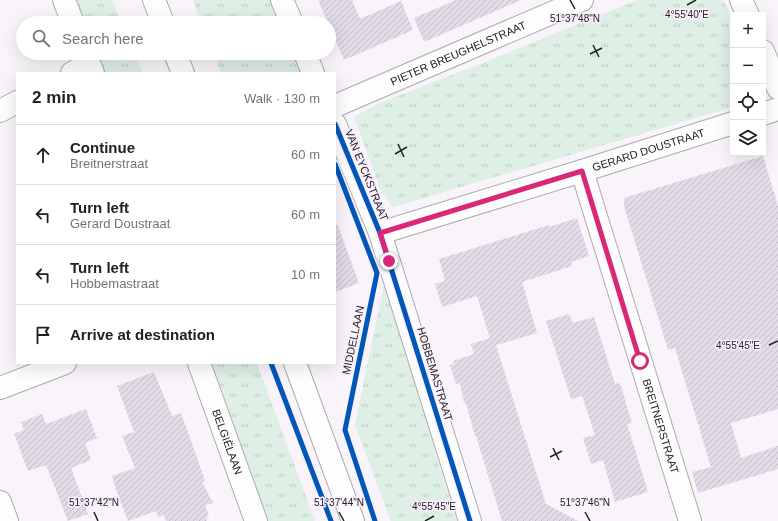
<!DOCTYPE html>
<html lang="en">
<head>
<meta charset="utf-8">
<style>
  :root { --surface:#fff; --page:#f6f6f6; --text:#202124; --muted:#757577; --line:#e0e0e0 }
  body { margin:0; font-family:Helvetica,sans-serif; background:var(--page); color:var(--text) }
  .controls { position:absolute; right:12px; top:12px; display:grid; overflow:hidden; border-radius:0px; box-shadow:0 4px 16px #0002 }
  .controls button { width:36px; height:36px; display:grid; place-items:center; padding:0; border:0; border-bottom:1px solid var(--line); background:var(--surface); color:var(--text); font:20px sans-serif }
  .stop { position:absolute; width:12px; height:12px; margin:-9px; border:3px solid #db2777; border-radius:50%; background:#fff }
  .stop.end { background:#db2777; border-color:#fff; box-shadow:0 1px 4px #0008 }
  .list { margin:0; padding:0; list-style:none }
  h2 { display:flex; justify-content:space-between; align-items:center; height:52px; margin:0; padding:0 16px; font-size:17px }
  h2 small { font-size:13px; font-weight:400; color:var(--muted) }
  .list li { display:grid; grid-template-columns:26px 1fr auto; gap:12px; align-items:center; box-sizing:border-box; height:60px; padding:0 16px; border-top:1px solid var(--line) }
  .list b { display:block; font-size:15px; white-space:nowrap }
  .list p { margin:0; font-size:13px; white-space:nowrap; color:var(--muted) }
  .list em { font-size:13px; font-style:normal; color:var(--muted) }
  .icon { flex:none; width:22px; height:22px; fill:none; stroke:currentColor; stroke-width:2; stroke-linecap:round; stroke-linejoin:round }
  .map { position:relative; flex:none; width:778px; height:521px; overflow:hidden }
  .search { position:absolute; background:var(--surface); box-shadow:0 4px 16px #0002; left:16px; top:16px; width:320px; height:44px; display:flex; align-items:center; gap:10px; box-sizing:border-box; padding:0 14px; border-radius:22px; color:var(--muted); font-size:15px }
  .panel { position:absolute; background:var(--surface); box-shadow:0 4px 16px #0002; left:16px; top:72px; width:320px; height:292px; border-radius:0px }
  .map>svg:first-child { display:block }
  .grass { fill:url(#grass-tufts) }
  .building { fill:url(#building-hatch) }
  .lines { fill:none; stroke-linecap:round; stroke-linejoin:round }
  .street-casing { stroke:#afaaaf; stroke-width:24 }
  .secondary-casing { stroke:#afaaaf; stroke-width:24 }
  .street { stroke:#fefdfe; stroke-width:22 }
  .secondary { stroke:#fefdfe; stroke-width:22 }
  .cycleway-casing { stroke:#fbf0fd; stroke-width:8 }
  .cycleway { stroke:#0057b8; stroke-width:5 }
  .route { stroke:#db2777; stroke-width:5 }
  .ticks { fill:none; stroke:#252026; stroke-width:1.5 }
  .labels { text-anchor:middle; stroke-width:3; stroke-linejoin:round; paint-order:stroke }
  .street-label { font-size:11px; fill:#252026; stroke:#fbf0fd }
  .ticks-label { font-size:10px; text-anchor:middle; fill:#252026; stroke:#fbf0fd; stroke-width:3; stroke-linejoin:round; paint-order:stroke }
</style>
</head>
<body>
<div class="map">
<svg width="778" height="521" viewBox="0 0 778 521">
  <defs>
    <pattern id="grass-tufts" width="24" height="20" patternUnits="userSpaceOnUse"><rect width="24" height="20" fill="#deefe6"/><path d="M3 7l-1-3M5 7V3M7 7l1-3M15 17l-1-3M17 17v-4M19 17l1-3" fill="none" stroke="#becdc5"/></pattern>
    <pattern id="building-hatch" width="6" height="6" patternUnits="userSpaceOnUse"><rect width="6" height="6" fill="#e2dbe8"/><path d="M-1 1l2-2M0 6l6-6M5 7l2-2" fill="none" stroke="#c2bcc7"/></pattern>
  </defs>
  <rect width="100%" height="100%" fill="#f9f3fa"/>
  <!-- grass -->
  <g class="grass">
    <path d="M 75,0 L 112,0 L 122,23 L 84,23 Z"/>
    <path d="M 193,0 L 271,0 L 281,23 L 202,23 Z"/>
    <path d="M 637,0 L 723,0 L 729,11 L 733,23 L 733,107 L 393,207 L 380,189 L 355,120 L 355,117 L 356,116 L 377,104 L 488,61 Z"/>
    <path d="M 95,53 L 135,53 L 143,73 L 103,73 Z"/>
    <path d="M 213,53 L 293,53 L 302,73 L 221,73 Z"/>
    <path d="M 384,284 L 393,315 L 430,431 L 435,453 L 457,521 L 391,521 L 355,425 Z"/>
    <path d="M 208,363 L 257,363 L 315,521 L 266,521 Z"/>
  </g>
  <!-- building -->
  <g class="building">
    <path d="M 318,0 L 352,0 L 360,19 L 401,1 L 413,30 L 344,60 L 329,25 L 329,23 L 328,23 Z"/>
    <path d="M 456,0 L 521,0 L 424,42 L 414,18 Z"/>
    <path d="M 763,156 L 778,206 L 778,409 L 731,423 L 741,458 L 778,446 L 778,469 L 698,493 L 692,472 L 711,467 L 675,348 L 668,350 L 624,206 L 624,198 Z"/>
    <path d="M 577,218 L 589,256 L 571,262 L 572,266 L 522,282 L 537,333 L 496,345 L 546,504 L 578,521 L 502,521 L 476,436 L 475,436 L 466,403 L 464,403 L 460,383 L 456,384 L 450,365 L 454,364 L 453,361 L 474,354 L 471,344 L 490,338 L 477,296 L 442,307 L 435,284 L 445,281 L 439,259 L 549,225 L 549,227 Z"/>
    <path d="M 335,223 L 337,223 L 359,283 L 335,292 Z"/>
    <path d="M 569,314 L 573,323 L 594,317 L 615,384 L 620,383 L 632,423 L 627,424 L 628,427 L 648,492 L 615,502 L 603,460 L 591,464 L 583,438 L 595,435 L 582,396 L 571,399 L 546,321 Z"/>
    <path d="M 154,372 L 172,416 L 181,413 L 193,446 L 205,481 L 202,482 L 213,503 L 205,505 L 209,516 L 206,517 L 207,521 L 166,521 L 164,515 L 158,517 L 156,511 L 128,521 L 116,489 L 112,476 L 135,468 L 122,436 L 134,432 L 117,386 Z"/>
    <path d="M 86,409 L 97,438 L 85,443 L 91,460 L 71,468 L 88,514 L 68,521 L 46,465 L 28,471 L 14,434 L 24,430 L 21,422 L 42,414 L 46,424 Z"/>
  </g>
  <g class="lines">
    <!-- street casing -->
    <g class="street-casing">
      <g id="street">
        <path d="M 64,0 L 73,23"/>
        <path d="M 282,0 L 292,23"/>
        <path d="M 741,0 L 748,15"/>
        <path d="M 763,51 L 778,88"/>
        <path d="M 85,53 L 93,73"/>
        <path d="M 305,53 L 313,73"/>
        <path d="M 72,73 L 89,64"/>
        <path id="s1" d="M 335,106 L 582,0"/>
        <path d="M 0,111 L 17,102"/>
        <path d="M 763,114 L 778,109"/>
        <path d="M 335,124 L 380,233 L 470,521"/>
        <path id="s2" d="M 582,171 L 690,521"/>
        <path id="s3" d="M 380,233 L 582,171 L 733,123"/>
        <path id="s4" d="M 199,363 L 256,521"/>
        <path d="M 0,388 L 65,363"/>
        <path d="M 0,502 L 7,521"/>
      </g>
    </g>
    <!-- secondary casing -->
    <g class="secondary-casing">
      <g id="secondary">
        <path d="M 154,0 L 163,23"/>
        <path d="M 175,53 L 183,73"/>
        <path d="M 295,363 L 353,521"/>
      </g>
    </g>
    <!-- street -->
    <use href="#street" class="street"/>
    <!-- secondary -->
    <use href="#secondary" class="secondary"/>
    <!-- cycleway casing -->
    <g class="cycleway-casing">
      <g id="cycleway">
        <path d="M 335,124 L 380,233 L 470,521"/>
        <path d="M 335,164 L 377,273 L 345,430 L 375,521"/>
        <path d="M 271,363 L 331,521"/>
      </g>
    </g>
    <!-- cycleway -->
    <use href="#cycleway" class="cycleway"/>
  </g>
  <g class="lines">
    <!-- route -->
    <path class="route" d="M 389,261 L 380,233 L 582,171 L 640,361"/>
  </g>
  <!-- ticks -->
  <path class="ticks" d="M 570,0 L 575,9M 687,5 L 696,0M 593,45 L 599,57M 590,54 L 602,48M 398,144 L 404,157M 395,154 L 407,147M 769,345 L 778,341M 553,448 L 559,460M 550,457 L 562,451M 94,512 L 98,521M 339,512 L 344,521M 585,512 L 590,521M 425,521 L 434,516"/>
  <g class="labels">
    <!-- street labels -->
    <g class="street-label">
      <text dy="4" stroke="none"><textPath href="#s1" startOffset="134">PIETER BREUGHELSTRAAT</textPath></text>
      <text dy="4" stroke="none"><textPath href="#s3" startOffset="281">GERARD DOUSTRAAT</textPath></text>
      <text transform="translate(367 175) rotate(68)" y="4">VAN EYCKSTRAAT</text>
      <text transform="translate(353 340) rotate(-78)" y="4">MIDDELLAAN</text>
      <text transform="translate(435 374) rotate(73)" y="4">HOBBEMASTRAAT</text>
      <text dy="4" stroke="none"><textPath href="#s2" startOffset="267">BREITNERSTRAAT</textPath></text>
      <text dy="4" stroke="none"><textPath href="#s4" startOffset="84">BELGIËLAAN</textPath></text>
    </g>
  </g>
  <g class="ticks-label">
    <text x="687" y="18">4°55'40"E</text>
    <text x="575" y="22">51°37'48"N</text>
    <text x="738" y="349">4°55'45"E</text>
    <text x="94" y="506">51°37'42"N</text>
    <text x="339" y="506">51°37'44"N</text>
    <text x="585" y="506">51°37'46"N</text>
    <text x="434" y="510">4°55'45"E</text>
  </g>
</svg>
<div class="controls">
<button>+</button>
<button>−</button>
<button><svg class="icon" aria-label="locate" viewBox="0 0 24 24"><circle cx="12" cy="12" r="6"/><path d="M12 2v4M12 18v4M2 12h4M18 12h4"/></svg></button>
<button><svg class="icon" aria-label="layers" viewBox="0 0 24 24"><path d="M12 4l9 5-9 5-9-5zM3 14l9 5 9-5"/></svg></button>
</div>
<div class="stop" style="left:640px;top:361px"></div>
<div class="stop end" style="left:389px;top:261px"></div>
<div class="search"><svg class="icon" aria-label="search" viewBox="0 0 24 24"><circle cx="10" cy="10" r="6"/><path d="M15 15l6 6"/></svg>Search here</div>
<section class="panel">
<h2>2 min<small>Walk · 130 m</small></h2>
<ul class="list">
<li><svg class="icon" aria-label="ahead" viewBox="0 0 24 24"><path d="M12 20V5M6 11l6-6 6 6"/></svg><div><b>Continue</b><p>Breitnerstraat</p></div><em>60 m</em></li>
<li><svg class="icon" aria-label="left" viewBox="0 0 24 24"><path d="M17 20v-9H6M10 6l-5 5 5 5"/></svg><div><b>Turn left</b><p>Gerard Doustraat</p></div><em>60 m</em></li>
<li><svg class="icon" aria-label="left" viewBox="0 0 24 24"><path d="M17 20v-9H6M10 6l-5 5 5 5"/></svg><div><b>Turn left</b><p>Hobbemastraat</p></div><em>10 m</em></li>
<li><svg class="icon" aria-label="arrive" viewBox="0 0 24 24"><path d="M6 21V4h12l-3 4 3 4H6"/></svg><div><b>Arrive at destination</b></div></li>
</ul>
</section>
</div>
</body>
</html>
